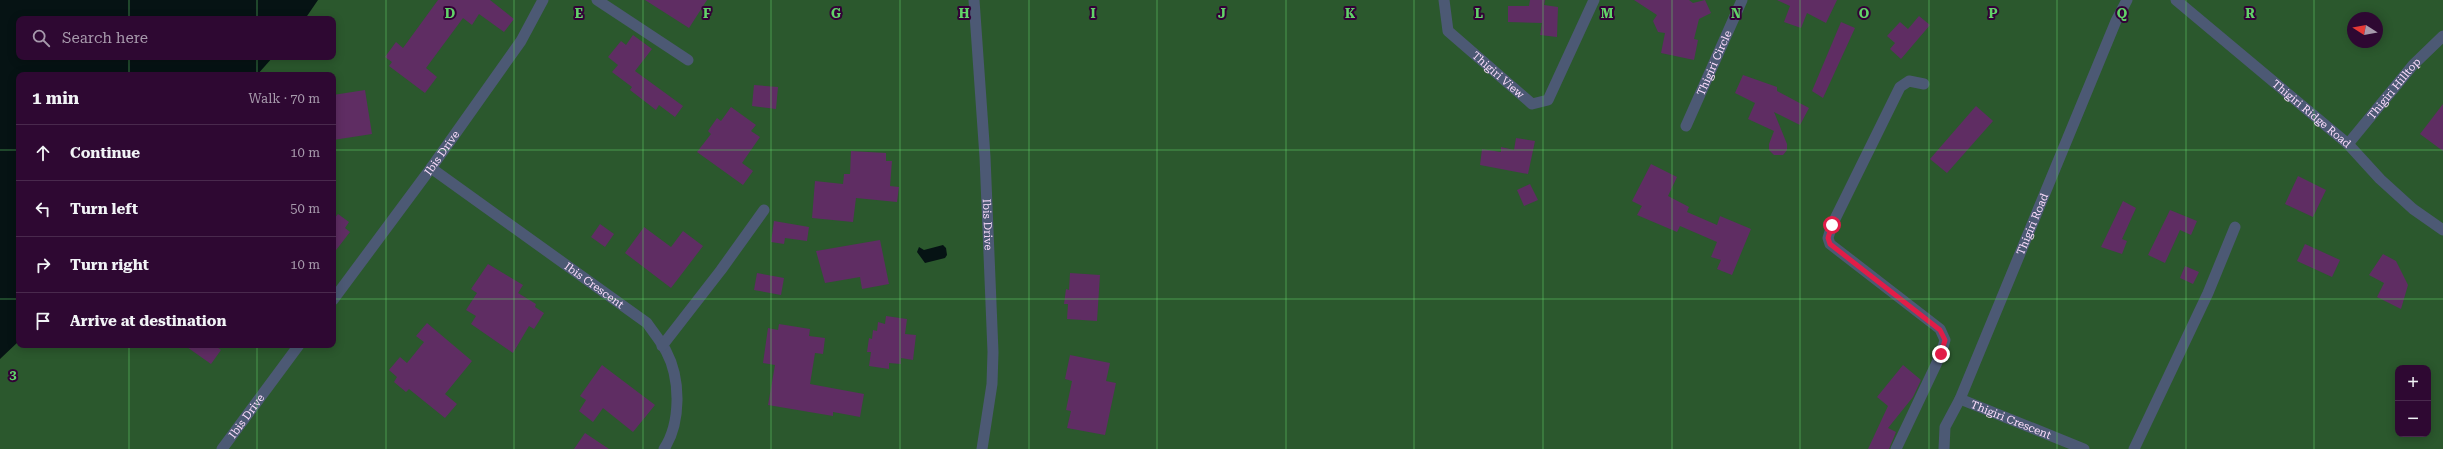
<!DOCTYPE html>
<html lang="en">
<head>
<meta charset="utf-8">
<style>
  :root { --surface:#2e0832; --page:#36113a; --text:#f1f3f6; --muted:#a79aac; --line:#49294d }
  body { margin:0; font-family:"Roboto Serif",serif; background:var(--page); color:var(--text) }
  .controls { position:absolute; right:12px; bottom:12px; display:grid; overflow:hidden; border-radius:8px; box-shadow:0 2px 10px #0003 }
  .controls button { width:36px; height:36px; display:grid; place-items:center; padding:0; border:0; border-bottom:1px solid var(--line); background:var(--surface); color:var(--text); font:20px sans-serif }
  .compass { position:absolute; left:2347px; top:12px; width:36px; height:36px; border-radius:50%; background:var(--surface); box-shadow:0 2px 10px #0003; rotate:281deg }
  .stop { position:absolute; width:12px; height:12px; margin:-9px; border:3px solid #e11d48; border-radius:50%; background:#fff }
  .stop.end { background:#e11d48; border-color:#fff; box-shadow:0 1px 4px #0008 }
  .list { margin:0; padding:0; list-style:none }
  h2 { display:flex; justify-content:space-between; align-items:center; height:52px; margin:0; padding:0 16px; font-size:17px }
  h2 small { font-size:13px; font-weight:400; color:var(--muted) }
  .list li { display:grid; grid-template-columns:26px 1fr auto; gap:12px; align-items:center; box-sizing:border-box; height:56px; padding:0 16px; border-top:1px solid var(--line) }
  .list b { display:block; font-size:15px; white-space:nowrap }
  .list em { font-size:13px; font-style:normal; color:var(--muted) }
  .icon { flex:none; width:22px; height:22px; fill:none; stroke:currentColor; stroke-width:2; stroke-linecap:round; stroke-linejoin:round }
  .map { position:relative; flex:none; width:2443px; height:449px; overflow:hidden }
  .search { position:absolute; background:var(--surface); box-shadow:0 2px 10px #0003; left:16px; top:16px; width:320px; height:44px; display:flex; align-items:center; gap:10px; box-sizing:border-box; padding:0 14px; border-radius:8px; color:var(--muted); font-size:15px }
  .panel { position:absolute; background:var(--surface); box-shadow:0 2px 10px #0003; left:16px; top:72px; width:320px; height:276px; border-radius:8px }
  .map>svg:first-child { display:block }
  .green { fill:#2b582d; fill-rule:evenodd }
  .water { fill:#061314 }
  .building { fill:#5f2d63 }
  .lines { fill:none; stroke-linecap:round; stroke-linejoin:round }
  .minor { stroke:#4c5974; stroke-width:11 }
  .tertiary { stroke:#4c5974; stroke-width:11 }
  .route { stroke:#e11d48; stroke-width:5 }
  .grid { fill:none; stroke:#62d469; stroke-width:1; stroke-opacity:0.55 }
  .labels { text-anchor:middle; stroke-width:4; stroke-linejoin:round; paint-order:stroke }
  .street-label { font-size:11px; fill:#fbddfc; stroke:#330037 }
  .grid-label { font-size:13px; text-anchor:middle; font-weight:bold; fill:#62d469; stroke:#330037; stroke-width:4; stroke-linejoin:round; paint-order:stroke }
</style>
</head>
<body>
<div class="map">
<svg width="2443" height="449" viewBox="0 0 2443 449">
  <rect width="100%" height="100%" fill="#3e0b42"/>
  <!-- green -->
  <path class="green" d="M 0,0 L 2443,0 L 2443,449 L 0,449 ZM 2353,18 L 2377,18 L 2377,42 L 2353,42 ZM 19,19 L 333,19 L 333,57 L 19,57 ZM 19,75 L 333,75 L 333,345 L 19,345 ZM 2398,368 L 2428,368 L 2428,434 L 2398,434 Z"/>
  <!-- water -->
  <g class="water">
    <path d="M 0,0 L 318,0 L 305,19 L 19,19 L 19,57 L 273,57 L 257,75 L 19,75 L 19,341 L 0,359 Z"/>
    <path d="M 943,245 L 946,248 L 947,255 L 945,258 L 925,263 L 917,252 L 919,247 L 924,250 Z"/>
  </g>
  <!-- building -->
  <g class="building">
    <path d="M 438,0 L 490,0 L 514,19 L 504,32 L 479,14 L 472,25 L 463,18 L 426,68 L 437,77 L 425,93 L 389,66 L 392,62 L 385,57 L 396,42 L 403,48 Z"/>
    <path d="M 645,0 L 707,0 L 689,28 Z"/>
    <path d="M 1530,0 L 1545,0 L 1544,5 L 1558,7 L 1557,37 L 1540,35 L 1542,23 L 1508,22 L 1508,6 L 1529,6 Z"/>
    <path d="M 1634,0 L 1689,0 L 1693,3 L 1705,0 L 1711,13 L 1699,19 L 1694,39 L 1698,40 L 1694,60 L 1661,53 L 1665,33 L 1658,32 L 1653,21 L 1657,15 Z"/>
    <path d="M 1777,0 L 1837,0 L 1826,23 L 1807,13 L 1801,28 L 1784,22 L 1790,6 Z"/>
    <path d="M 1919,16 L 1930,25 L 1901,59 L 1890,49 L 1895,43 L 1887,36 L 1900,22 L 1908,29 Z"/>
    <path d="M 1841,22 L 1855,28 L 1823,98 L 1812,91 Z"/>
    <path d="M 633,35 L 652,49 L 635,71 L 683,106 L 675,117 L 659,105 L 656,110 L 630,90 L 632,87 L 612,72 L 618,65 L 608,57 L 621,41 L 626,45 Z"/>
    <path d="M 1743,75 L 1777,87 L 1777,91 L 1809,108 L 1800,125 L 1774,112 L 1787,144 L 1787,150 L 1783,155 L 1774,155 L 1769,150 L 1769,144 L 1774,131 L 1748,119 L 1755,103 L 1735,93 Z"/>
    <path d="M 754,85 L 778,87 L 776,109 L 752,106 Z"/>
    <path d="M 365,90 L 372,134 L 333,140 L 333,95 Z"/>
    <path d="M 2443,104 L 2443,151 L 2420,134 Z"/>
    <path d="M 1976,106 L 1993,121 L 1947,173 L 1930,159 Z"/>
    <path d="M 731,107 L 756,125 L 751,131 L 760,137 L 742,163 L 753,171 L 743,185 L 697,152 L 711,134 L 708,131 L 717,118 L 721,121 Z"/>
    <path d="M 1516,138 L 1535,141 L 1528,174 L 1480,165 L 1482,149 L 1501,152 L 1501,147 L 1514,150 Z"/>
    <path d="M 851,151 L 886,153 L 886,161 L 892,161 L 890,186 L 899,187 L 897,202 L 856,198 L 853,222 L 812,218 L 815,181 L 843,184 L 844,174 L 850,174 Z"/>
    <path d="M 1651,164 L 1677,177 L 1668,196 L 1689,207 L 1687,212 L 1717,225 L 1720,216 L 1751,229 L 1732,275 L 1717,269 L 1721,260 L 1711,257 L 1717,242 L 1680,226 L 1677,232 L 1637,215 L 1642,206 L 1632,201 Z"/>
    <path d="M 2298,176 L 2326,190 L 2313,217 L 2285,204 Z"/>
    <path d="M 1530,184 L 1538,200 L 1524,206 L 1517,190 Z"/>
    <path d="M 2123,201 L 2136,208 L 2122,239 L 2127,241 L 2122,254 L 2101,247 Z"/>
    <path d="M 2170,210 L 2197,221 L 2191,235 L 2180,230 L 2165,263 L 2148,255 Z"/>
    <path d="M 338,214 L 349,222 L 345,228 L 350,232 L 333,254 L 333,220 Z"/>
    <path d="M 774,221 L 809,227 L 807,241 L 785,238 L 784,244 L 771,242 Z"/>
    <path d="M 600,224 L 614,234 L 605,247 L 591,237 Z"/>
    <path d="M 644,227 L 671,247 L 683,231 L 703,246 L 671,288 L 625,253 Z"/>
    <path d="M 880,240 L 889,284 L 862,289 L 860,277 L 825,283 L 816,251 Z"/>
    <path d="M 2305,244 L 2340,260 L 2332,277 L 2297,261 Z"/>
    <path d="M 2383,254 L 2396,261 L 2408,285 L 2401,309 L 2377,297 L 2384,283 L 2369,275 Z"/>
    <path d="M 488,264 L 523,285 L 518,293 L 536,304 L 535,307 L 544,313 L 534,329 L 529,326 L 513,353 L 471,324 L 476,316 L 466,310 L 477,293 L 471,289 Z"/>
    <path d="M 2185,266 L 2199,272 L 2193,284 L 2180,278 Z"/>
    <path d="M 757,273 L 784,278 L 781,295 L 754,290 Z"/>
    <path d="M 1070,273 L 1100,275 L 1097,321 L 1067,319 L 1068,304 L 1064,304 L 1066,289 L 1069,290 Z"/>
    <path d="M 886,316 L 907,319 L 905,334 L 916,335 L 913,360 L 901,358 L 901,364 L 889,363 L 889,369 L 869,366 L 871,352 L 867,352 L 869,338 L 872,339 L 873,330 L 877,331 L 878,322 L 885,324 Z"/>
    <path d="M 427,323 L 472,361 L 445,394 L 457,404 L 445,418 L 409,389 L 406,392 L 394,382 L 397,377 L 389,370 L 400,357 L 407,363 L 424,342 L 416,336 Z"/>
    <path d="M 779,324 L 810,329 L 809,336 L 825,338 L 823,354 L 815,353 L 810,384 L 864,394 L 860,417 L 833,412 L 833,416 L 768,405 L 775,365 L 763,363 L 768,328 L 778,330 Z"/>
    <path d="M 184,345 L 214,345 L 221,350 L 211,364 Z"/>
    <path d="M 1070,355 L 1110,363 L 1106,381 L 1116,383 L 1105,435 L 1067,428 L 1071,411 L 1066,410 L 1072,381 L 1065,379 Z"/>
    <path d="M 602,365 L 655,405 L 633,432 L 603,408 L 593,422 L 579,411 L 586,400 L 580,396 Z"/>
    <path d="M 1903,365 L 1921,380 L 1913,397 L 1888,428 L 1896,432 L 1889,449 L 1868,449 L 1888,406 L 1877,397 Z"/>
    <path d="M 585,433 L 609,449 L 574,449 Z"/>
  </g>
  <g class="lines">
    <!-- minor -->
    <g class="minor">
      <path d="M 597,0 L 688,60"/>
      <path id="s1" d="M 974,0 L 985,157 L 993,352 L 992,384 L 982,449"/>
      <path id="s2" d="M 1444,0 L 1448,31 L 1532,104 L 1548,100 L 1594,0"/>
      <path id="s3" d="M 1686,126 L 1742,0"/>
      <path id="s4" d="M 2348,144 L 2413,65 L 2443,36"/>
      <path id="s5" d="M 431,168 L 647,323 C 653,332 661,341 666,351 C 681,379 681,423 664,449"/>
      <path id="s6" d="M 333,300 L 431,168 L 521,41 L 543,0"/>
      <path d="M 662,346 L 721,270 L 764,210"/>
      <path id="s7" d="M 1960,399 L 2084,449"/>
      <path id="s8" d="M 222,449 L 299,345"/>
      <path d="M 1896,449 L 1941,354 L 1945,340 L 1940,329 L 1830,244 L 1828,238 L 1832,225 L 1900,87 L 1909,81 L 1924,84"/>
      <path id="s9" d="M 1944,449 L 1945,427 L 1960,399 L 2116,21 L 2127,0"/>
      <path d="M 2134,449 L 2208,293 L 2235,227"/>
    </g>
    <!-- tertiary -->
    <path class="tertiary" id="s10" d="M 2176,0 L 2348,144 L 2380,179 L 2413,209 L 2443,230"/>
  </g>
  <g class="lines">
    <!-- route -->
    <path class="route" d="M 1832,225 L 1828,238 L 1830,244 L 1940,330 L 1945,340 L 1941,354"/>
  </g>
  <!-- grid -->
  <path class="grid" d="M 129,0 L 129,19M 257,0 L 257,19M 386,0 L 386,449M 514,0 L 514,449M 643,0 L 643,449M 771,0 L 771,449M 900,0 L 900,449M 1029,0 L 1029,449M 1157,0 L 1157,449M 1286,0 L 1286,449M 1414,0 L 1414,449M 1543,0 L 1543,449M 1672,0 L 1672,449M 1800,0 L 1800,449M 1929,0 L 1929,449M 2057,0 L 2057,449M 2186,0 L 2186,449M 2314,0 L 2314,449M 129,57 L 129,75M 257,57 L 257,75M 0,150 L 19,150M 333,150 L 2443,150M 0,299 L 19,299M 333,299 L 2443,299M 129,345 L 129,449M 257,345 L 257,449"/>
  <g class="labels">
    <!-- street labels -->
    <g class="street-label">
      <text dy="4" stroke="none"><textPath href="#s3" startOffset="69">Thigiri Circle</textPath></text>
      <text dy="4" stroke="none"><textPath href="#s2" startOffset="98">Thigiri View</textPath></text>
      <text dy="4" stroke="none"><textPath href="#s4" startOffset="72">Thigiri Hilltop</textPath></text>
      <text dy="4" stroke="none"><textPath href="#s10" startOffset="177">Thigiri Ridge Road</textPath></text>
      <text dy="4" stroke="none"><textPath href="#s6" startOffset="183">Ibis Drive</textPath></text>
      <text dy="4" stroke="none"><textPath href="#s9" startOffset="243">Thigiri Road</textPath></text>
      <text dy="4" stroke="none"><textPath href="#s1" startOffset="225">Ibis Drive</textPath></text>
      <text dy="4" stroke="none"><textPath href="#s5" startOffset="201">Ibis Crescent</textPath></text>
      <text dy="4" stroke="none"><textPath href="#s8" startOffset="41">Ibis Drive</textPath></text>
      <text dy="4" stroke="none"><textPath href="#s7" startOffset="55">Thigiri Crescent</textPath></text>
    </g>
  </g>
  <g class="grid-label">
    <text x="450" y="18">D</text>
    <text x="579" y="18">E</text>
    <text x="707" y="18">F</text>
    <text x="836" y="18">G</text>
    <text x="964" y="18">H</text>
    <text x="1093" y="18">I</text>
    <text x="1222" y="18">J</text>
    <text x="1350" y="18">K</text>
    <text x="1479" y="18">L</text>
    <text x="1607" y="18">M</text>
    <text x="1736" y="18">N</text>
    <text x="1864" y="18">O</text>
    <text x="1993" y="18">P</text>
    <text x="2122" y="18">Q</text>
    <text x="2250" y="18">R</text>
    <text x="13" y="379">3</text>
  </g>
</svg>
<div class="controls">
<button>+</button>
<button>−</button>
</div>
<svg class="compass" viewBox="-18 -18 36 36"><path d="M0-13l5 13h-10z" fill="#e53935"/><path d="M0 13l5-13h-10z" fill="#a79aac"/></svg>
<div class="stop" style="left:1832px;top:225px"></div>
<div class="stop end" style="left:1941px;top:354px"></div>
<div class="search"><svg class="icon" aria-label="search" viewBox="0 0 24 24"><circle cx="10" cy="10" r="6"/><path d="M15 15l6 6"/></svg>Search here</div>
<section class="panel">
<h2>1 min<small>Walk · 70 m</small></h2>
<ul class="list">
<li><svg class="icon" aria-label="ahead" viewBox="0 0 24 24"><path d="M12 20V5M6 11l6-6 6 6"/></svg><div><b>Continue</b></div><em>10 m</em></li>
<li><svg class="icon" aria-label="left" viewBox="0 0 24 24"><path d="M17 20v-9H6M10 6l-5 5 5 5"/></svg><div><b>Turn left</b></div><em>50 m</em></li>
<li><svg class="icon" aria-label="right" viewBox="0 0 24 24"><path d="M7 20v-9h11M14 6l5 5-5 5"/></svg><div><b>Turn right</b></div><em>10 m</em></li>
<li><svg class="icon" aria-label="arrive" viewBox="0 0 24 24"><path d="M6 21V4h12l-3 4 3 4H6"/></svg><div><b>Arrive at destination</b></div></li>
</ul>
</section>
</div>
</body>
</html>
